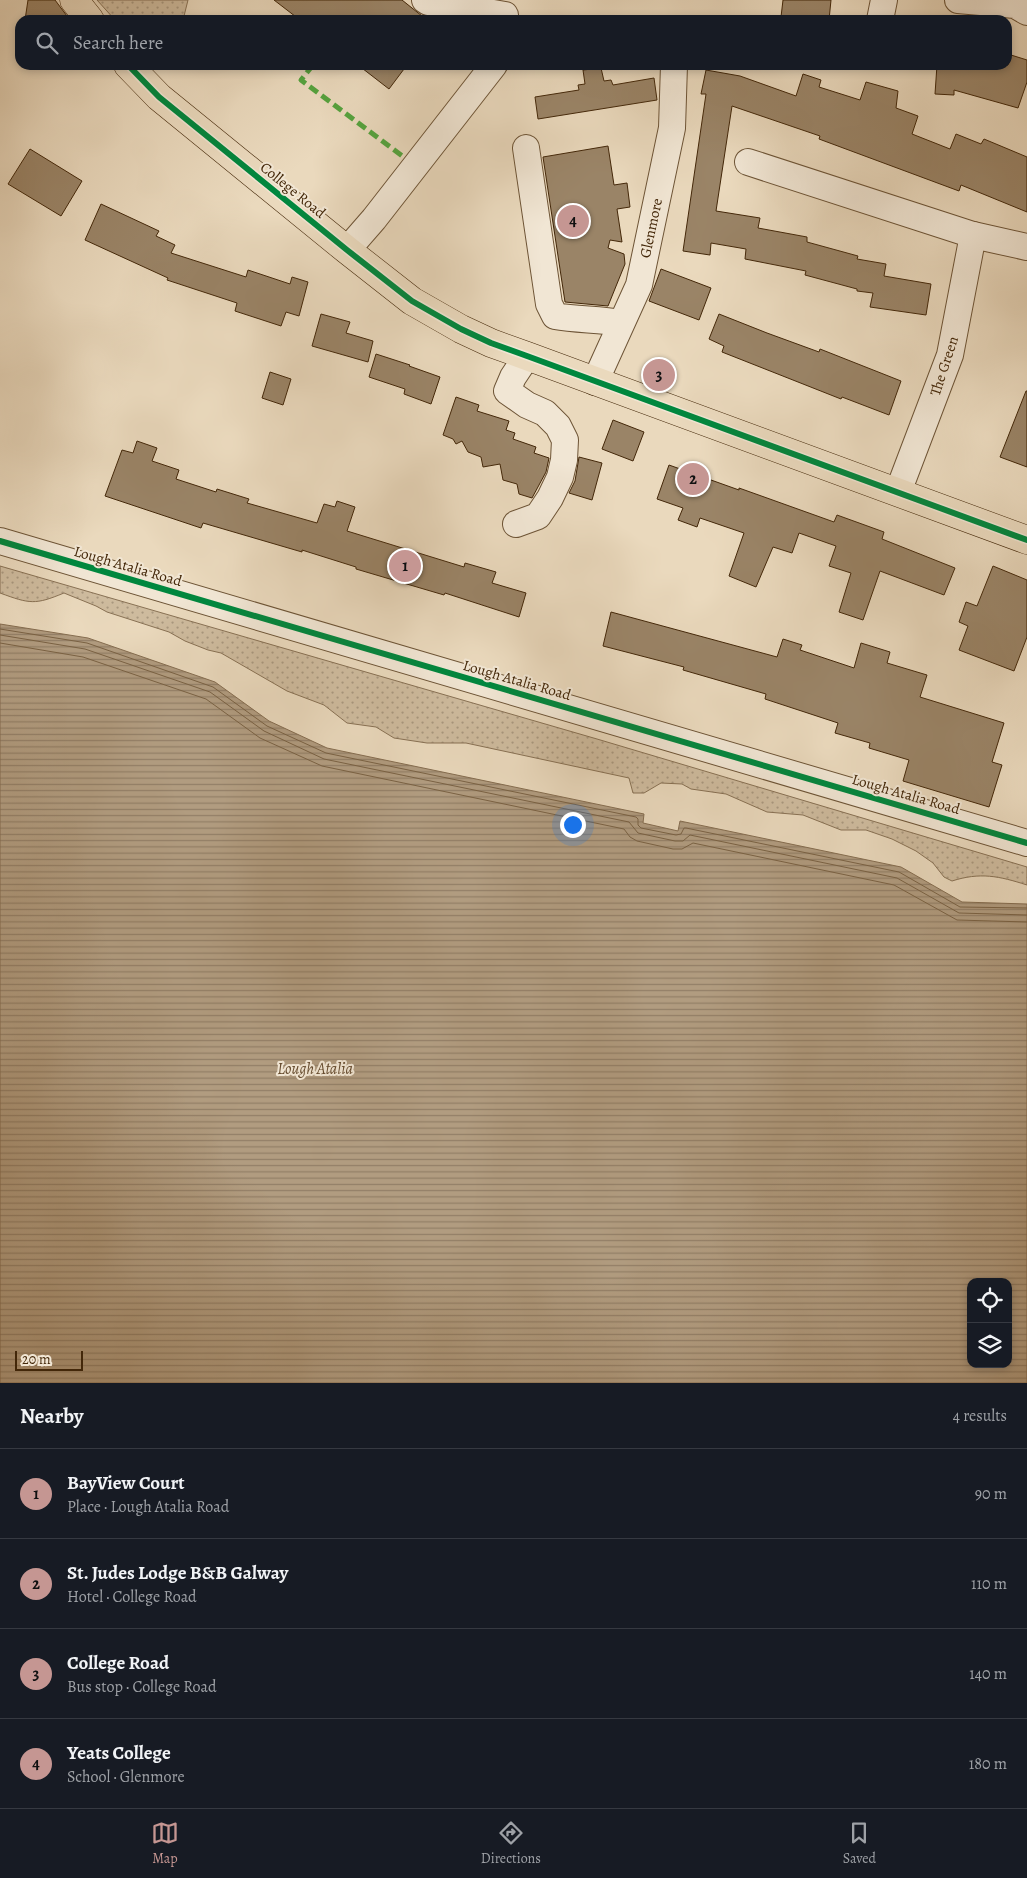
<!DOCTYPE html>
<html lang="en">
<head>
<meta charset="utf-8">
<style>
  :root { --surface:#171b24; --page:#242831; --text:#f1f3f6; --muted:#9ea1a6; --line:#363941; --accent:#c59692 }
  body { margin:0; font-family:Alegreya,serif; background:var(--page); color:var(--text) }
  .controls { position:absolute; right:15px; bottom:15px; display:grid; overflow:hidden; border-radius:10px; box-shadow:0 2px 8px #0003 }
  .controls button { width:45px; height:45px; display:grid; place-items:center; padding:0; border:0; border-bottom:1px solid var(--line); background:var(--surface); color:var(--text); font:25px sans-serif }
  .scale { position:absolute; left:15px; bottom:12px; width:68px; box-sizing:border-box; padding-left:5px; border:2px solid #432709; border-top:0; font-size:14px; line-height:18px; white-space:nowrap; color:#432709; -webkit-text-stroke:4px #f1e6d4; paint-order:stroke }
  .you { position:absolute; left:572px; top:824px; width:18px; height:18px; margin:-12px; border:4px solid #fff; border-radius:50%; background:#1a73e8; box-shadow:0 0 0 8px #1a73e833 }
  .badge { display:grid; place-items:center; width:32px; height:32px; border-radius:50%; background:var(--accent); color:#111; font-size:16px; font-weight:700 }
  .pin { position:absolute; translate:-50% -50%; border:2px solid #fff; box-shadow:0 1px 5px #0006 }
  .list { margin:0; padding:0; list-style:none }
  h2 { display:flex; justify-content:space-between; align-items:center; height:65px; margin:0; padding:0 20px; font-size:21px }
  h2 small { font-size:16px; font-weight:400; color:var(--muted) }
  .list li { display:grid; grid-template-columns:32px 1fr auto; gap:15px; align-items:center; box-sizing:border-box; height:90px; padding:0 20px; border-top:1px solid var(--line) }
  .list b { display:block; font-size:19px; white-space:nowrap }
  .list p { margin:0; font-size:16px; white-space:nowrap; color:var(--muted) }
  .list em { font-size:16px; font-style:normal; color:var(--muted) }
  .icon { flex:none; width:28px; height:28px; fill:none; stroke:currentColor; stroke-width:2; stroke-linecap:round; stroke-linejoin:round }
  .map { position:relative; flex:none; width:1027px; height:1383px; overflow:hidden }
  .search { position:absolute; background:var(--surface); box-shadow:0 2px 8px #0003; left:15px; right:15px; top:15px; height:55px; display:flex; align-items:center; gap:12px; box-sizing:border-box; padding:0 18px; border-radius:15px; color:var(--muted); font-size:19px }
  .sheet { height:425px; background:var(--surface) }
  nav { display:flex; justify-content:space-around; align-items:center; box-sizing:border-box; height:70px; border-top:1px solid var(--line); background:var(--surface); font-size:14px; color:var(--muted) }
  nav a { display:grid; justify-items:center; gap:2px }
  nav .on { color:var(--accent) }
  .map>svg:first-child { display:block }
  .green { fill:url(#green-dots); stroke:#887154 }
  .water { fill:url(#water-rules); stroke:#856d50; fill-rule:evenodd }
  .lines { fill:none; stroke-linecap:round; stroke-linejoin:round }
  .shore { stroke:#7a6244; stroke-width:1 }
  .building { fill:#9a8467; stroke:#432709 }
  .minor-casing { stroke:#6d5436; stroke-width:28 }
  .major-casing { stroke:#432709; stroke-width:29 }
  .minor { stroke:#f1e6d4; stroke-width:26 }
  .major { stroke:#ead9bd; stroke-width:28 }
  .quiet { stroke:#55a33e; stroke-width:5; stroke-dasharray:10 5; stroke-linecap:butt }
  .cycleway-casing { stroke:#f1e6d4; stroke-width:9 }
  .cycleway { stroke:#00873e; stroke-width:6 }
  .labels { text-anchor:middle; stroke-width:4; stroke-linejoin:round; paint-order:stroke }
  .street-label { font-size:15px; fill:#432709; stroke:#f1e6d4 }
  .water-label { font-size:16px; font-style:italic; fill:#644a2d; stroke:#f1e6d4 }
</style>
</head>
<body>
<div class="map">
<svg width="1027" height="1383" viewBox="0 0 1027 1383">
  <defs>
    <pattern id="green-dots" width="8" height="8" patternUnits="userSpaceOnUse" patternTransform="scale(1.25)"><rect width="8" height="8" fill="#cebb9e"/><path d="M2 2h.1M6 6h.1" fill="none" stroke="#a9987f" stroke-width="1.8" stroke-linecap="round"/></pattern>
    <pattern id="water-rules" width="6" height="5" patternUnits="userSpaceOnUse" patternTransform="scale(1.25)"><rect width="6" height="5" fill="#b19c80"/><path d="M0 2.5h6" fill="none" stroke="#927f67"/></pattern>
  </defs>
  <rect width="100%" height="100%" fill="#ead9bd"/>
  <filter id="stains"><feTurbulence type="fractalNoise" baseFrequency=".004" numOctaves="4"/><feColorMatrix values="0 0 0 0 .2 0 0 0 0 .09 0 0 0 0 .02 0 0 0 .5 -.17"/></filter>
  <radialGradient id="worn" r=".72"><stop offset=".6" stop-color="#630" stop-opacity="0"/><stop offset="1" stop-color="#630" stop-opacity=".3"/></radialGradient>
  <!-- green -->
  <g class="green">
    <path d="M 97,0 L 188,0 L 183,20 L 115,20 Z"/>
    <path d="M 0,566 L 597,739 L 1027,867 L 1027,885 C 999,876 980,872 952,881 L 944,877 L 933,863 L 916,851 L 892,839 L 866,830 L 841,830 L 803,815 L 767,812 L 726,794 L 691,789 L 682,784 L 661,783 L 644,793 L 633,793 L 629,778 L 466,743 L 427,743 L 394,738 L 376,727 L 347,723 L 324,705 L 287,691 L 221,653 L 208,650 L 185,641 L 169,632 L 107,612 L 96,606 L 64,593 C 35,605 30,604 0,593 Z"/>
  </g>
  <!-- water -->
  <path class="water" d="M 0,624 L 88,638 L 215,682 L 269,721 L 327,748 L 644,814 L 643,823 L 678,831 L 680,821 L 901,867 L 962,902 L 1027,904 L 1027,1383 L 0,1383 ZM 971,1282 L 1008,1282 L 1008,1364 L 971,1364 Z"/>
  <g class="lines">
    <!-- shore -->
    <g class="shore">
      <path d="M 0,629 L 87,643 L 213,687 L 267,726 L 326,753 L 636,817 L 638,819 L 638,825 L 641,828 L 676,835 L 681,834 L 684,828 L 686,828 L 899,872 L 960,907 L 1027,908"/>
      <path d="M 0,635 L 85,649 L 210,692 L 264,731 L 324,759 L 629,822 L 638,833 L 675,841 L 683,841 L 690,835 L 897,878 L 959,913 L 1027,915"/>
      <path d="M 0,643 L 83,657 L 206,699 L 260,738 L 322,766 L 624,829 L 630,837 L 637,841 L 673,849 L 682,849 L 693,843 L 894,885 L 957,920 L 1027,922"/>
    </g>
  </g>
  <!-- building -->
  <g class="building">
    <path d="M 28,0 L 55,0 L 70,20 L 25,20 Z"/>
    <path d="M 274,0 L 402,0 L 427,20 L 300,20 Z"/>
    <path d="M 783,0 L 831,0 L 829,20 L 781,17 Z"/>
    <path d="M 1011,55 L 1027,60 L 1027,82 L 1018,108 L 954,90 L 954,95 L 935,94 L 937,65 L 1008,65 Z"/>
    <path d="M 358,65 L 407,65 L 389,89 Z"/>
    <path d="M 601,68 L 604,81 L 611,80 L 613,85 L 654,78 L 657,100 L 538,119 L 535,97 L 579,90 L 578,85 L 585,84 L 583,70 Z"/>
    <path d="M 706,70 L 740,76 L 796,96 L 803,74 L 821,80 L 819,87 L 860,100 L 866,82 L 898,91 L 896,108 L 918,116 L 912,134 L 950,149 L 956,134 L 981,144 L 984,139 L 1027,157 L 1027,212 L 961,185 L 959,191 L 819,139 L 820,136 L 732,106 L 716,211 L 760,218 L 758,228 L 807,237 L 807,242 L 858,256 L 857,259 L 886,264 L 884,276 L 931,284 L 926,315 L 870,307 L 873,293 L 857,291 L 857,289 L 805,275 L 806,271 L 745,259 L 746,249 L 711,243 L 710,255 L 683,251 L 706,94 L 701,94 Z"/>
    <path d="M 608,146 L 614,185 L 627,183 L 630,207 L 617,209 L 622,242 L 610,240 L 608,248 L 624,254 L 625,264 L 608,306 L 565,302 L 543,157 Z"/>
    <path d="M 30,149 L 82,181 L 61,216 L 8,184 Z"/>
    <path d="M 101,204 L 159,231 L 156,236 L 175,245 L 171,253 L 246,277 L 248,270 L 290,284 L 292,277 L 308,282 L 299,316 L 286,312 L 281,326 L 235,311 L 237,303 L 167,280 L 168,278 L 85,240 Z"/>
    <path d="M 661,269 L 711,288 L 699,320 L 649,301 Z"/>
    <path d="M 321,314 L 350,322 L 346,333 L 373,341 L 368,362 L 312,346 Z"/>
    <path d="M 719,314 L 767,333 L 819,352 L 820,349 L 901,381 L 889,415 L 842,397 L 841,399 L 722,352 L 724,346 L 709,339 Z"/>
    <path d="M 376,354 L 410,365 L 409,366 L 440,377 L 431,404 L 404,394 L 405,389 L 369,377 Z"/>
    <path d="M 270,372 L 291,379 L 283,405 L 262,398 Z"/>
    <path d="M 1026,391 L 1027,391 L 1027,467 L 1000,457 Z"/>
    <path d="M 456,397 L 479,405 L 477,411 L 509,421 L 506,430 L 515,433 L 513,439 L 536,447 L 534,453 L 549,458 L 546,472 L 532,498 L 519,494 L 517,484 L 503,480 L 500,464 L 483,467 L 481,457 L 468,452 L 462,441 L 456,444 L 453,439 L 443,435 Z"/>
    <path d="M 613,420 L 644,432 L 633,461 L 602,449 Z"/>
    <path d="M 137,441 L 157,448 L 152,461 L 179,470 L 176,479 L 216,492 L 217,489 L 249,499 L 247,503 L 317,523 L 324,504 L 335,507 L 337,501 L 355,507 L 347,531 L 464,567 L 465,563 L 496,572 L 492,583 L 526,593 L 519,617 L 445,593 L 444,595 L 356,569 L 356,567 L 302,550 L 302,552 L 203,523 L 201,528 L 105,496 L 122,450 L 133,453 Z"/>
    <path d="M 579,457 L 602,463 L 592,500 L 569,493 L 575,481 Z"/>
    <path d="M 669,465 L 739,490 L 739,488 L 834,522 L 837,515 L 884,532 L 882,539 L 955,568 L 944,595 L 880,571 L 863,620 L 839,612 L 851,573 L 829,566 L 836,546 L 799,533 L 792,553 L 773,547 L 756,587 L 729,576 L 744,533 L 700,518 L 697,527 L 678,520 L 683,508 L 657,499 Z"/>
    <path d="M 993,566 L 1027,580 L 1027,637 L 1014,671 L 959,650 L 968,626 L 959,622 L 966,602 L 977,606 Z"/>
    <path d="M 611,612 L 777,657 L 783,639 L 802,645 L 800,650 L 854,668 L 861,643 L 890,652 L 887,663 L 927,675 L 920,697 L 1004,723 L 992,762 L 1002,765 L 989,807 L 903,781 L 909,760 L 869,748 L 870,743 L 835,733 L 838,723 L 765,699 L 766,694 L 683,670 L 684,667 L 603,646 Z"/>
  </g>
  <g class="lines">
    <!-- minor casing -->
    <g class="minor-casing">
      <g id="minor">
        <path d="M 425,0 L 428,2 L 505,15"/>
        <path d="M 958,0 L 1015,5 L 1027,12"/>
        <path d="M 880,20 L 884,0"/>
        <path d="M 526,148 L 549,304 L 555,316 C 577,320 599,319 621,323"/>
        <path d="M 748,162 L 973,235 L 1027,247"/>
        <path d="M 347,250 L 374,219 L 494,65"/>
        <path d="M 595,382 L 639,285 L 672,128 L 674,65"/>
        <path d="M 898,492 L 950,355 L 973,235"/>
        <path d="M 516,524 L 538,516 L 550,498 L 560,477 L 564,460 L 565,440 L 558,426 L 545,413 L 527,405 L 507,391 L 513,377 L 527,356"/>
        <path d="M 0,541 L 1027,843"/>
      </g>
    </g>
    <!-- major casing -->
    <g class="major-casing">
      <g id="major">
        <path d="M 74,0 L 90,20"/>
        <path d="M 128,65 L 159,97 L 347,250 L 412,301 L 461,329 L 491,343 L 527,356 L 1027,540"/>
      </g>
    </g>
    <!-- minor -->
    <use href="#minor" class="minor"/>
    <!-- major -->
    <use href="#major" class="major"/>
    <!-- quiet -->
    <path class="quiet" d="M 313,65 L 301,80 L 405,158"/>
    <!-- cycleway casing -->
    <g class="cycleway-casing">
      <g id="cycleway">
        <path d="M 128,65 L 159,97 L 347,250 L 412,301 L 461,329 L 491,343 L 527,356 L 1027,540"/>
        <path d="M 0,541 L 1027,843"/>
      </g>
    </g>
    <!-- cycleway -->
    <use href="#cycleway" class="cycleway"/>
  </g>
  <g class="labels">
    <!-- street labels -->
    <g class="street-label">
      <text transform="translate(293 190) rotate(39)" y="5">College Road</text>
      <text transform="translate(651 228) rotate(-78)" y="5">Glenmore</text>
      <text transform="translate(944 366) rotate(-72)" y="5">The Green</text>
      <text transform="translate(128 566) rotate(16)" y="5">Lough Atalia Road</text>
      <text transform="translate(517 680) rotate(16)" y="5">Lough Atalia Road</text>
      <text transform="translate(906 794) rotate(16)" y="5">Lough Atalia Road</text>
    </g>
    <!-- water labels -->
    <g class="water-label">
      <text x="315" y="1074">Lough Atalia</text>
    </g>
  </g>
  <rect width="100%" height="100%" filter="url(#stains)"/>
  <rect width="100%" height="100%" fill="url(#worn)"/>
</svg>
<div class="controls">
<button><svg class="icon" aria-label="locate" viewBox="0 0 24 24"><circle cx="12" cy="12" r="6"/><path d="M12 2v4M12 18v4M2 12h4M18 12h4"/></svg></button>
<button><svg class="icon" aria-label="layers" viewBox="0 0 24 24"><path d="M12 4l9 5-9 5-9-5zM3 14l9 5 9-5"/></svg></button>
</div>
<div class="scale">20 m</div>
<div class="you"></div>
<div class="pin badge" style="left:405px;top:566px">1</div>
<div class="pin badge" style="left:693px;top:479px">2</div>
<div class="pin badge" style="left:659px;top:375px">3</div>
<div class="pin badge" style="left:573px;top:221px">4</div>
<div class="search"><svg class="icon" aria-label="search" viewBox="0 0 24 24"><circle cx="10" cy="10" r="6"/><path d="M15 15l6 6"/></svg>Search here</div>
</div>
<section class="sheet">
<h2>Nearby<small>4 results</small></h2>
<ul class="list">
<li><span class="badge">1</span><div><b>BayView Court</b><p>Place · Lough Atalia Road</p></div><em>90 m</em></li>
<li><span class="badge">2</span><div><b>St. Judes Lodge B&amp;B Galway</b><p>Hotel · College Road</p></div><em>110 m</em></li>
<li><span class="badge">3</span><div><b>College Road</b><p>Bus stop · College Road</p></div><em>140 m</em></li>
<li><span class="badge">4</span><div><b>Yeats College</b><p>School · Glenmore</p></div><em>180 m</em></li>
</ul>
</section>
<nav>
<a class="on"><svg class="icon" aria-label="map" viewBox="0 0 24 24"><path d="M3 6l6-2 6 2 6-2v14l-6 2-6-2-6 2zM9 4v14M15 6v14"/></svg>Map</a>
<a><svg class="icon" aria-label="directions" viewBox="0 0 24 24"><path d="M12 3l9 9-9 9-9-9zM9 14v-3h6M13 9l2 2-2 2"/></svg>Directions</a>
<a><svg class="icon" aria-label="saved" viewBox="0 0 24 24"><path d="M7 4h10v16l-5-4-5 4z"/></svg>Saved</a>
</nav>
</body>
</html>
